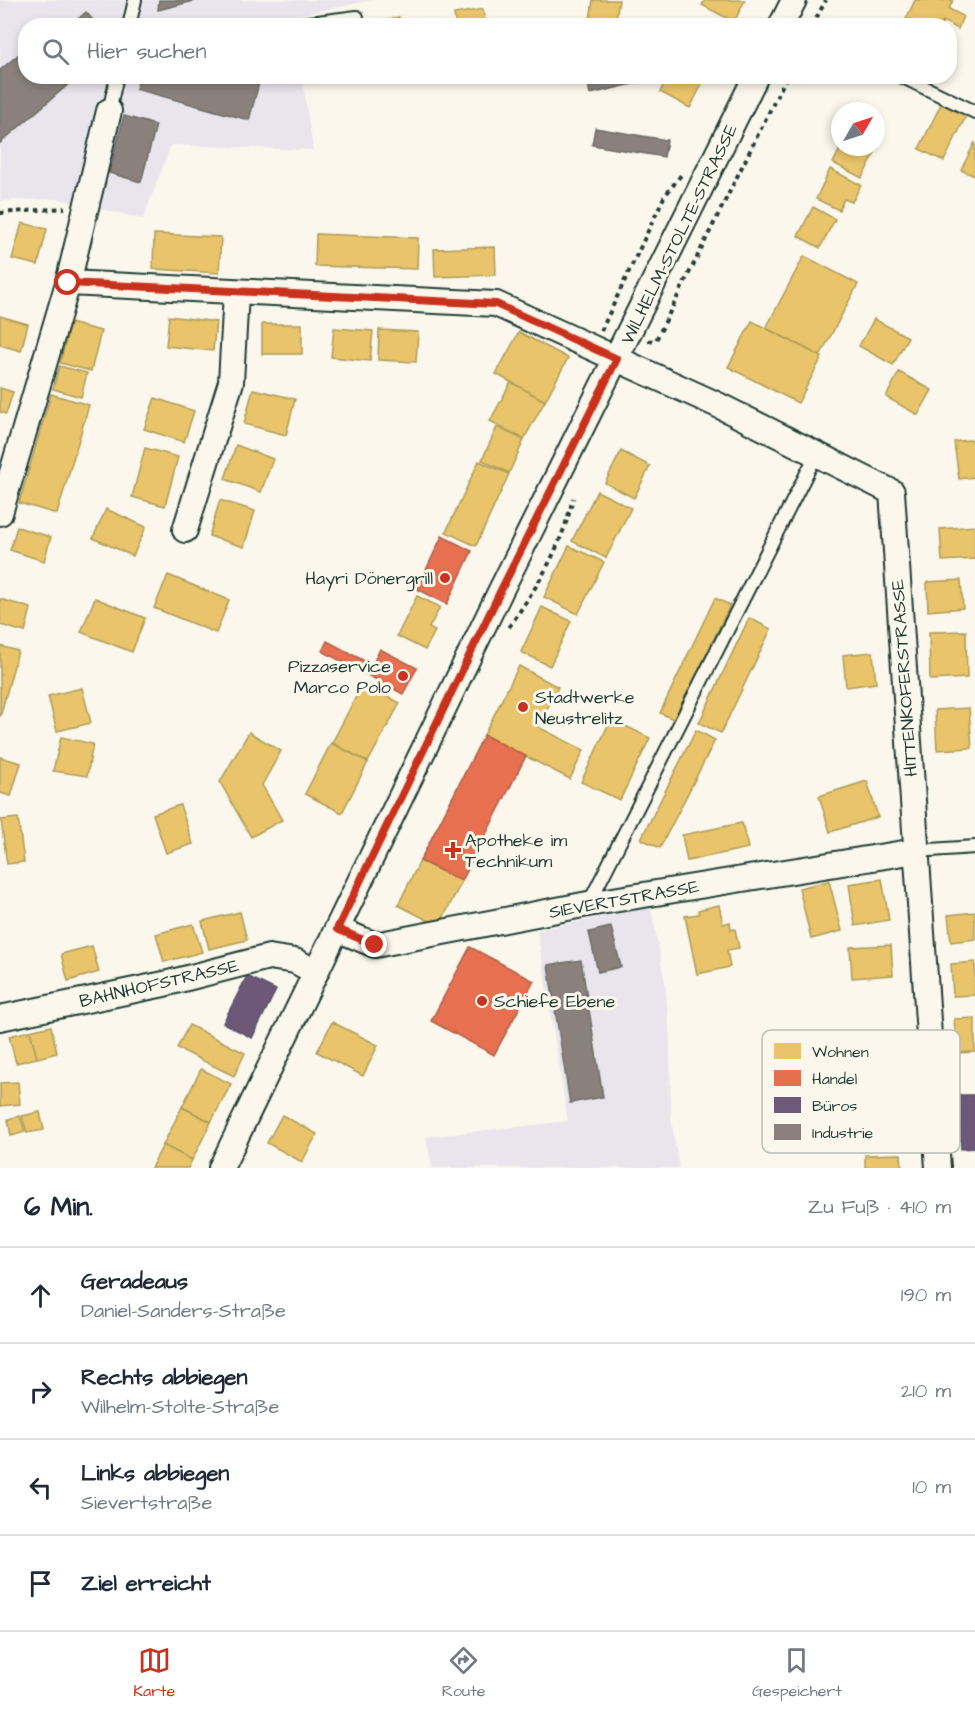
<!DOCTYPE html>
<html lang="de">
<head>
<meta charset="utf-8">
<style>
  :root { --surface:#fff; --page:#f2f2f3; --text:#1f2937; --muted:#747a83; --line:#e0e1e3; --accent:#c8321e }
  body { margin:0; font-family:"Architects Daughter",sans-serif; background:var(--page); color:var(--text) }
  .compass { position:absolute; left:831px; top:102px; width:54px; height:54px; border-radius:50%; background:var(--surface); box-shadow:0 3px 9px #0003; rotate:51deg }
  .stop { position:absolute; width:18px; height:18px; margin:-14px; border:4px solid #c8321e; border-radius:50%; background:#fff }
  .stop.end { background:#c8321e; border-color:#fff; box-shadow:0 2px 6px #0008 }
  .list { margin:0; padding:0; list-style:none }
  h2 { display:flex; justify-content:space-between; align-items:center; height:78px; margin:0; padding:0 24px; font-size:26px }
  h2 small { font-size:20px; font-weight:400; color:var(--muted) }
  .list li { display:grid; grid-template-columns:39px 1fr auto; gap:18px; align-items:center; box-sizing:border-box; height:96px; padding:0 24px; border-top:2px solid var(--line) }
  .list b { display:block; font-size:22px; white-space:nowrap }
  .list p { margin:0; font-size:20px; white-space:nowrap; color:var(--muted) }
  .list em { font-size:20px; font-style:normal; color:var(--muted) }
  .icon { flex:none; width:33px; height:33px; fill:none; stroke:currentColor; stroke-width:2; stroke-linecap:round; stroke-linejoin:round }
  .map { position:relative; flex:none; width:975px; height:1168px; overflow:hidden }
  .search { position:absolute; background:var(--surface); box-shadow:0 3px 9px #0003; left:18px; right:18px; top:18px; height:66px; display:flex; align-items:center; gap:15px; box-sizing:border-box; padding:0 21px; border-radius:24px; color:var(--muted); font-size:22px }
  .sheet { height:462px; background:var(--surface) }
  nav { display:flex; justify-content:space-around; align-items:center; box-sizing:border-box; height:84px; border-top:2px solid var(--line); background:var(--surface); font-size:16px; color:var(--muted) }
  nav a { display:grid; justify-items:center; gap:3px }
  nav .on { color:var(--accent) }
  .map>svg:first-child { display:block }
  .built { fill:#eae5ed }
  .homes { fill:#e9c46a; stroke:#ac9c5a; stroke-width:1.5 }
  .shops { fill:#e76f51; stroke:#ab6048; stroke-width:1.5 }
  .offices { fill:#6d597a; stroke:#565165; stroke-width:1.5 }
  .industry { fill:#8a817c; stroke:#6a6d66; stroke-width:1.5 }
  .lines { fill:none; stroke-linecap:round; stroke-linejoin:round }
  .service-casing { stroke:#1f3d34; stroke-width:16 }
  .minor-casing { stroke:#1f3d34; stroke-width:28 }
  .path { stroke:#1f3d34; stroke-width:4; stroke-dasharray:4.5 4.5; stroke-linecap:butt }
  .service { stroke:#fbf7ec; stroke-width:12 }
  .minor { stroke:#fbf7ec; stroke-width:24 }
  .route { stroke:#c8321e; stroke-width:8 }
  .poi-dot { fill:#c8321e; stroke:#fbf7ec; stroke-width:2 }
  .labels { text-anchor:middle; stroke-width:6; stroke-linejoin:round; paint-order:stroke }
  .street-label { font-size:18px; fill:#1f3d34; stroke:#fbf7ec }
  .poi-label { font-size:18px; fill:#1f3d34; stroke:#fbf7ec; text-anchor:start }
  .key { fill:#fbf7ec; stroke:#b9bfb5; stroke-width:1.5 }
  .key-label { font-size:16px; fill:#1f3d34 }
</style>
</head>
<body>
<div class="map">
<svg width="975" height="1168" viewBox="0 0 975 1168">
  <rect width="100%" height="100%" fill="#fbf7ec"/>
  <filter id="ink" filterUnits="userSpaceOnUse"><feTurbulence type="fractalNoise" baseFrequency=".0167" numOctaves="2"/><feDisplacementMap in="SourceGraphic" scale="12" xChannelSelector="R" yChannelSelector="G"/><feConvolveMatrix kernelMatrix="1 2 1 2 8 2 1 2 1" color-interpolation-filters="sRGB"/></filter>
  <g filter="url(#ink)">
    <!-- built -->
    <g class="built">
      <path d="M 0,0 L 373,0 L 293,16 L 294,25 L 26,26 L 26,76 L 302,77 L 313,150 L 171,145 L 143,219 L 58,199 L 0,201 Z"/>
      <path d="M 651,907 L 665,983 L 670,1038 L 671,1118 L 679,1168 L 432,1168 L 426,1137 L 568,1121 L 537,930 Z"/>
    </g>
    <!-- homes -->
    <g class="homes">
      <path d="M 593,0 L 619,0 L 615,26 L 589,26 Z"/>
      <path d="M 705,0 L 745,0 L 734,22 L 702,5 Z"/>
      <path d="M 915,0 L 953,0 L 949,9 L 963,16 L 958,29 L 943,21 L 941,26 L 903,26 Z"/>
      <path d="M 483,9 L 486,26 L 456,26 L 454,14 Z"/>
      <path d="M 399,17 L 400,26 L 361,26 Z"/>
      <path d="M 668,76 L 706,76 L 690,108 L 660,92 Z"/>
      <path d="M 942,102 L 967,114 L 944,161 L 919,149 Z"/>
      <path d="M 975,142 L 975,176 L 961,170 Z"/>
      <path d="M 876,144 L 879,145 L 862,178 L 833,163 L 841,147 L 876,147 Z"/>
      <path d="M 830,169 L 861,185 L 852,202 L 844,199 L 839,210 L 816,199 Z"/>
      <path d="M 813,207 L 835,219 L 820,248 L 798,236 Z"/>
      <path d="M 22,223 L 47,229 L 38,265 L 12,259 Z"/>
      <path d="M 154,234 L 221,237 L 219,273 L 153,269 Z"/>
      <path d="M 316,234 L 418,238 L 417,269 L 315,266 Z"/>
      <path d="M 495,247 L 496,275 L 435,277 L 434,249 Z"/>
      <path d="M 804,256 L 858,284 L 820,356 L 766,328 Z"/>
      <path d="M 0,316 L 28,324 L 21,351 L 0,345 Z"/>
      <path d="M 169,316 L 216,322 L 213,351 L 166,346 Z"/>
      <path d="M 874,319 L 908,337 L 893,365 L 859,346 Z"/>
      <path d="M 752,321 L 822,357 L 798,403 L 728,367 Z"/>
      <path d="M 70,323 L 101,331 L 91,371 L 60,363 Z"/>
      <rect x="262" y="324" width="40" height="30"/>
      <path d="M 334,328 L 373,331 L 370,361 L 331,357 Z"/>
      <path d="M 379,330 L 418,332 L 416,362 L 378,360 Z"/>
      <path d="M 519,332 L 568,358 L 545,401 L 496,374 Z"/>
      <path d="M 59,366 L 87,373 L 81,397 L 53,389 Z"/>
      <path d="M 899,372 L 932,390 L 918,415 L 886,397 Z"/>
      <path d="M 511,382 L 545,401 L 524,439 L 490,421 Z"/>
      <path d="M 0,388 L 13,392 L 6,414 L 0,412 Z"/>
      <path d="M 253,389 L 295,399 L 286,435 L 244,424 Z"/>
      <path d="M 51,394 L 89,405 L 57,514 L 19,503 Z"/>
      <path d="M 155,398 L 194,411 L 184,442 L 144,429 Z"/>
      <path d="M 497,427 L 524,440 L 509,473 L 482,460 Z"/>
      <path d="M 975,439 L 975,477 L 959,479 L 954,442 Z"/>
      <path d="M 236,445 L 273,459 L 261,492 L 225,479 Z"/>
      <path d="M 145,448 L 178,457 L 165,506 L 132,497 Z"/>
      <path d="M 621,451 L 650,466 L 634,498 L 605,483 Z"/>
      <path d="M 479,461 L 509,474 L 476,546 L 446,532 Z"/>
      <path d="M 597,491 L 631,508 L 606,558 L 572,541 Z"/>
      <path d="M 220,500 L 255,511 L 244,547 L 209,536 Z"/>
      <path d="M 106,509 L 146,527 L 133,556 L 93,538 Z"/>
      <path d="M 975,526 L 975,559 L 942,561 L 940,529 Z"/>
      <path d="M 17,527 L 51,537 L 44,561 L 10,550 Z"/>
      <path d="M 569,546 L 604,562 L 578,614 L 544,597 Z"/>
      <path d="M 168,575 L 229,600 L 216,633 L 154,608 Z"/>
      <path d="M 961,580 L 963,608 L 928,611 L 927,582 Z"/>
      <path d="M 417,596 L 440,607 L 429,628 L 435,631 L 425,650 L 397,636 Z"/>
      <path d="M 95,598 L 145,618 L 132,652 L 81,632 Z"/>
      <path d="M 715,598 L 730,605 L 675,720 L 660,713 Z"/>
      <path d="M 0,599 L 31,608 L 25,632 L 0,625 Z"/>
      <path d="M 542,607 L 571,621 L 550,666 L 521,652 Z"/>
      <path d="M 749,618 L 771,629 L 721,733 L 699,723 Z"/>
      <path d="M 966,631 L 967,678 L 930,680 L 929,632 Z"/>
      <path d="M 0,646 L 18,651 L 0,717 Z"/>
      <path d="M 873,652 L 876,683 L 846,687 L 843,655 Z"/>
      <path d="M 519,666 L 558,687 L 538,727 L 584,750 L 570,779 L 484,735 Z"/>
      <path d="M 363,683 L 400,703 L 368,762 L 332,743 Z"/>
      <path d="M 82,688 L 91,723 L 57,731 L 48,696 Z"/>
      <path d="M 969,708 L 972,748 L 937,750 L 935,710 Z"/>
      <path d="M 611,719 L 650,738 L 620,800 L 581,782 Z"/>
      <path d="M 696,730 L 715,740 L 660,848 L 641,839 Z"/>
      <path d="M 249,732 L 281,751 L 262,785 L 282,820 L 251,837 L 220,782 Z"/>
      <path d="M 61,737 L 93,744 L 87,776 L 53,771 Z"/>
      <path d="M 331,743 L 368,762 L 342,813 L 305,794 Z"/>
      <path d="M 0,757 L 21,763 L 11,796 L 0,793 Z"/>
      <path d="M 867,781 L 878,817 L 830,832 L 819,796 Z"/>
      <path d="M 180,805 L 193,844 L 166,853 L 153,814 Z"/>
      <path d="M 18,818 L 24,862 L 7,864 L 1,820 Z"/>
      <path d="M 742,823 L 748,848 L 687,861 L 682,835 Z"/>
      <path d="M 420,861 L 462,881 L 439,926 L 398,905 Z"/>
      <path d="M 882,879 L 889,920 L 855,926 L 849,884 Z"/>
      <path d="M 829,881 L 842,931 L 811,939 L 799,888 Z"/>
      <path d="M 719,905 L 723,924 L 730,922 L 731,930 L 735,929 L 739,948 L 727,950 L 730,967 L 697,974 L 685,916 L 699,914 L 698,910 Z"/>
      <path d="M 240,912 L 247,940 L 209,949 L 202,921 Z"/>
      <path d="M 975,912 L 975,939 L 951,942 L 948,915 Z"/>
      <path d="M 193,924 L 202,952 L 164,962 L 156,934 Z"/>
      <path d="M 891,945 L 893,975 L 852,978 L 850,947 Z"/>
      <path d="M 92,946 L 99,972 L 68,981 L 61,954 Z"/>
      <path d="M 975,962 L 975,995 L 953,996 L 951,964 Z"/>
      <path d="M 975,1018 L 975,1052 L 957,1053 L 954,1019 Z"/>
      <path d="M 332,1022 L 378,1045 L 363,1076 L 317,1052 Z"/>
      <path d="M 189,1025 L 245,1053 L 234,1076 L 177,1048 Z"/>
      <path d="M 51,1026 L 57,1053 L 37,1058 L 30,1031 Z"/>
      <path d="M 30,1031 L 37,1058 L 16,1063 L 9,1036 Z"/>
      <path d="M 201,1069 L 231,1084 L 211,1122 L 182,1107 Z"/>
      <path d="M 18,1082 L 20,1104 L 0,1106 L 0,1083 Z"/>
      <path d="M 182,1107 L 211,1122 L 192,1160 L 163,1145 Z"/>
      <path d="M 40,1112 L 44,1130 L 27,1133 L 22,1116 Z"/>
      <path d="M 282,1115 L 317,1134 L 302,1162 L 267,1143 Z"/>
      <path d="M 20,1116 L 25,1132 L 11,1136 L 8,1119 Z"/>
      <path d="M 163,1145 L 192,1160 L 188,1168 L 151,1168 Z"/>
      <path d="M 901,1154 L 902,1168 L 865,1168 L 865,1155 Z"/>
    </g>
    <!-- shops -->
    <g class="shops">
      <path d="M 442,536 L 472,551 L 447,604 L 417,589 Z"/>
      <path d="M 327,641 L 372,665 L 380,649 L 417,668 L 403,694 L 322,651 Z"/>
      <path d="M 484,735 L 526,756 L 462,881 L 420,861 Z"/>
      <path d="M 470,947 L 534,981 L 494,1055 L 431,1021 Z"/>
    </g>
    <!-- offices -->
    <g class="offices">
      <path d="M 247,976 L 276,990 L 252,1038 L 223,1023 Z"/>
      <path d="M 958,1095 L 975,1095 L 975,1148 L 961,1149 Z"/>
    </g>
    <!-- industry -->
    <g class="industry">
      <path d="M 159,0 L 198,0 L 158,10 Z"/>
      <path d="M 86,12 L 98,26 L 70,26 Z"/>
      <path d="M 26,48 L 26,76 L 78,76 L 0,143 L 0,70 Z"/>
      <path d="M 140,76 L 234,76 L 259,83 L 249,120 L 136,89 Z"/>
      <path d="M 598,76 L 667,76 L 590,94 L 587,79 Z"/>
      <path d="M 124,116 L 156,125 L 141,182 L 109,173 Z"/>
      <path d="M 595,128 L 667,140 L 664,157 L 592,145 Z"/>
      <path d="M 611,927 L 621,967 L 598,972 L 589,932 Z"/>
      <path d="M 581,960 L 603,1097 L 570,1103 L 548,965 Z"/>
    </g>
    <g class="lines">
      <!-- service casing -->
      <g class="service-casing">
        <g id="service">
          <path d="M 129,26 L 135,0"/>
          <path d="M 286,26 L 357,17"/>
          <path d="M 901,76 L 975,112"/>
          <path d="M 109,111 L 117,76"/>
          <path d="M 916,851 L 975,847"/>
          <path d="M 589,903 L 816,455"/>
        </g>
      </g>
      <!-- minor casing -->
      <g class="minor-casing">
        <g id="minor">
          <path d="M 781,26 L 794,0"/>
          <path d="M 68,283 L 496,304 L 718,405 L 892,492 L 938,1168"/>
          <path d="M 0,513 L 68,283 L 109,111"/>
          <path d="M 185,530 L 231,382 L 236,293"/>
          <path d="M 337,929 L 375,945 L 588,904 L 916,851"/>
          <path d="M 0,1018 L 164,984 L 269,957 L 295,961 L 316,972"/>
          <path d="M 221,1168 L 501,590 L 756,76"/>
        </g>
      </g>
      <!-- path -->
      <g class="path">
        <path d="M 812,26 L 826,0"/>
        <path d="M 0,213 L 65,208"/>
        <path d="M 601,331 L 664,197 L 681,175"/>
        <path d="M 648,341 L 656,340 L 787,76"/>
        <path d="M 509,627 C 539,584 561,549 573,498"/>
      </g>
      <!-- service -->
      <use href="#service" class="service"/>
      <!-- minor -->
      <use href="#minor" class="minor"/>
    </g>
  </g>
  <g class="lines" filter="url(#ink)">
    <!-- route -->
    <path class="route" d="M 68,283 L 496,304 L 617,359 L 501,590 L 337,929 L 375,945"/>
  </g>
  <!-- markers -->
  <g class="poi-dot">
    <circle cx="445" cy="578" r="6"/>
    <circle cx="403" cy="676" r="6"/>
    <circle cx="523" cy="707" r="6"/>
    <path d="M450 841h6v6h6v6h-6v6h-6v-6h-6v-6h6z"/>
    <circle cx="482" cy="1001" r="6"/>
  </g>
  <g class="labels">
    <!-- street labels -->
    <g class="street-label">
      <text transform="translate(679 234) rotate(-64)" y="6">WILHELM-STOLTE-STRASSE</text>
      <text transform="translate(904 678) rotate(-94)" y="6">HITTENKOFERSTRASSE</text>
      <text transform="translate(624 899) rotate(-10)" y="6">SIEVERTSTRASSE</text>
      <text transform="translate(159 983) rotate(-13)" y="6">BAHNHOFSTRASSE</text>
    </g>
    <!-- poi labels -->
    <g class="poi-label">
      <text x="433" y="584" text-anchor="end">Hayri Dönergrill</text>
      <text x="391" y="672" text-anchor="end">Pizzaservice<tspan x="391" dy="21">Marco Polo</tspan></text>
      <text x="535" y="703">Stadtwerke<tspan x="535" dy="21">Neustrelitz</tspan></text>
      <text x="465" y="846">Apotheke im<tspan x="465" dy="21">Technikum</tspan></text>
      <text x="494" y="1007">Schiefe Ebene</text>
    </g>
  </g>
  <!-- legend -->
  <rect x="762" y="1030" width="198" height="123" rx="9" class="key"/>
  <rect x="774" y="1043" width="27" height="16" fill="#e9c46a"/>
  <rect x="774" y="1070" width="27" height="16" fill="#e76f51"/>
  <rect x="774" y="1097" width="27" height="16" fill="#6d597a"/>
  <rect x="774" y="1124" width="27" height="16" fill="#8a817c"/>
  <g class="key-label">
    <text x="812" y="1057">Wohnen</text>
    <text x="812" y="1084">Handel</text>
    <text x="812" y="1111">Büros</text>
    <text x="812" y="1138">Industrie</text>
  </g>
</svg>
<svg class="compass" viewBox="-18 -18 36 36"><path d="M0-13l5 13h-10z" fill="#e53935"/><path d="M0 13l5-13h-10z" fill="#747a83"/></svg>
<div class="stop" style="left:68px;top:283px"></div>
<div class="stop end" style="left:375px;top:945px"></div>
<div class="search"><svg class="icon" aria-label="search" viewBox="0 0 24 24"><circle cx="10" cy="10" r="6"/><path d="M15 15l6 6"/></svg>Hier suchen</div>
</div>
<section class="sheet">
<h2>6 Min.<small>Zu Fuß · 410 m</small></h2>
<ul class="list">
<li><svg class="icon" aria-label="ahead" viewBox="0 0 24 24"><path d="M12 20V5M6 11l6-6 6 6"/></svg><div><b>Geradeaus</b><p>Daniel-Sanders-Straße</p></div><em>190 m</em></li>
<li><svg class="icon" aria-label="right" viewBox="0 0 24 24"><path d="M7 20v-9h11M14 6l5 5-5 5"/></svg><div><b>Rechts abbiegen</b><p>Wilhelm-Stolte-Straße</p></div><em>210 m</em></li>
<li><svg class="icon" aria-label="left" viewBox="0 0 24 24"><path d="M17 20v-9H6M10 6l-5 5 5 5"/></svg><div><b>Links abbiegen</b><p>Sievertstraße</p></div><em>10 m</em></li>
<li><svg class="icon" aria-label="arrive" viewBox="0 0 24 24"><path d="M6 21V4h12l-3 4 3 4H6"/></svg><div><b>Ziel erreicht</b></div></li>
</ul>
</section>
<nav>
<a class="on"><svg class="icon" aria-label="map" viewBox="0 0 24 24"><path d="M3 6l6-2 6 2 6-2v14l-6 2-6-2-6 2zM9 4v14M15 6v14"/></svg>Karte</a>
<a><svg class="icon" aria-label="directions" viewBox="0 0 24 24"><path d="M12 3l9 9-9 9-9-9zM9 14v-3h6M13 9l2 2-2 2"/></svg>Route</a>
<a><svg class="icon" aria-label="saved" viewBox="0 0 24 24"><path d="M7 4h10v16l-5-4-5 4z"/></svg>Gespeichert</a>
</nav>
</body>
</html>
